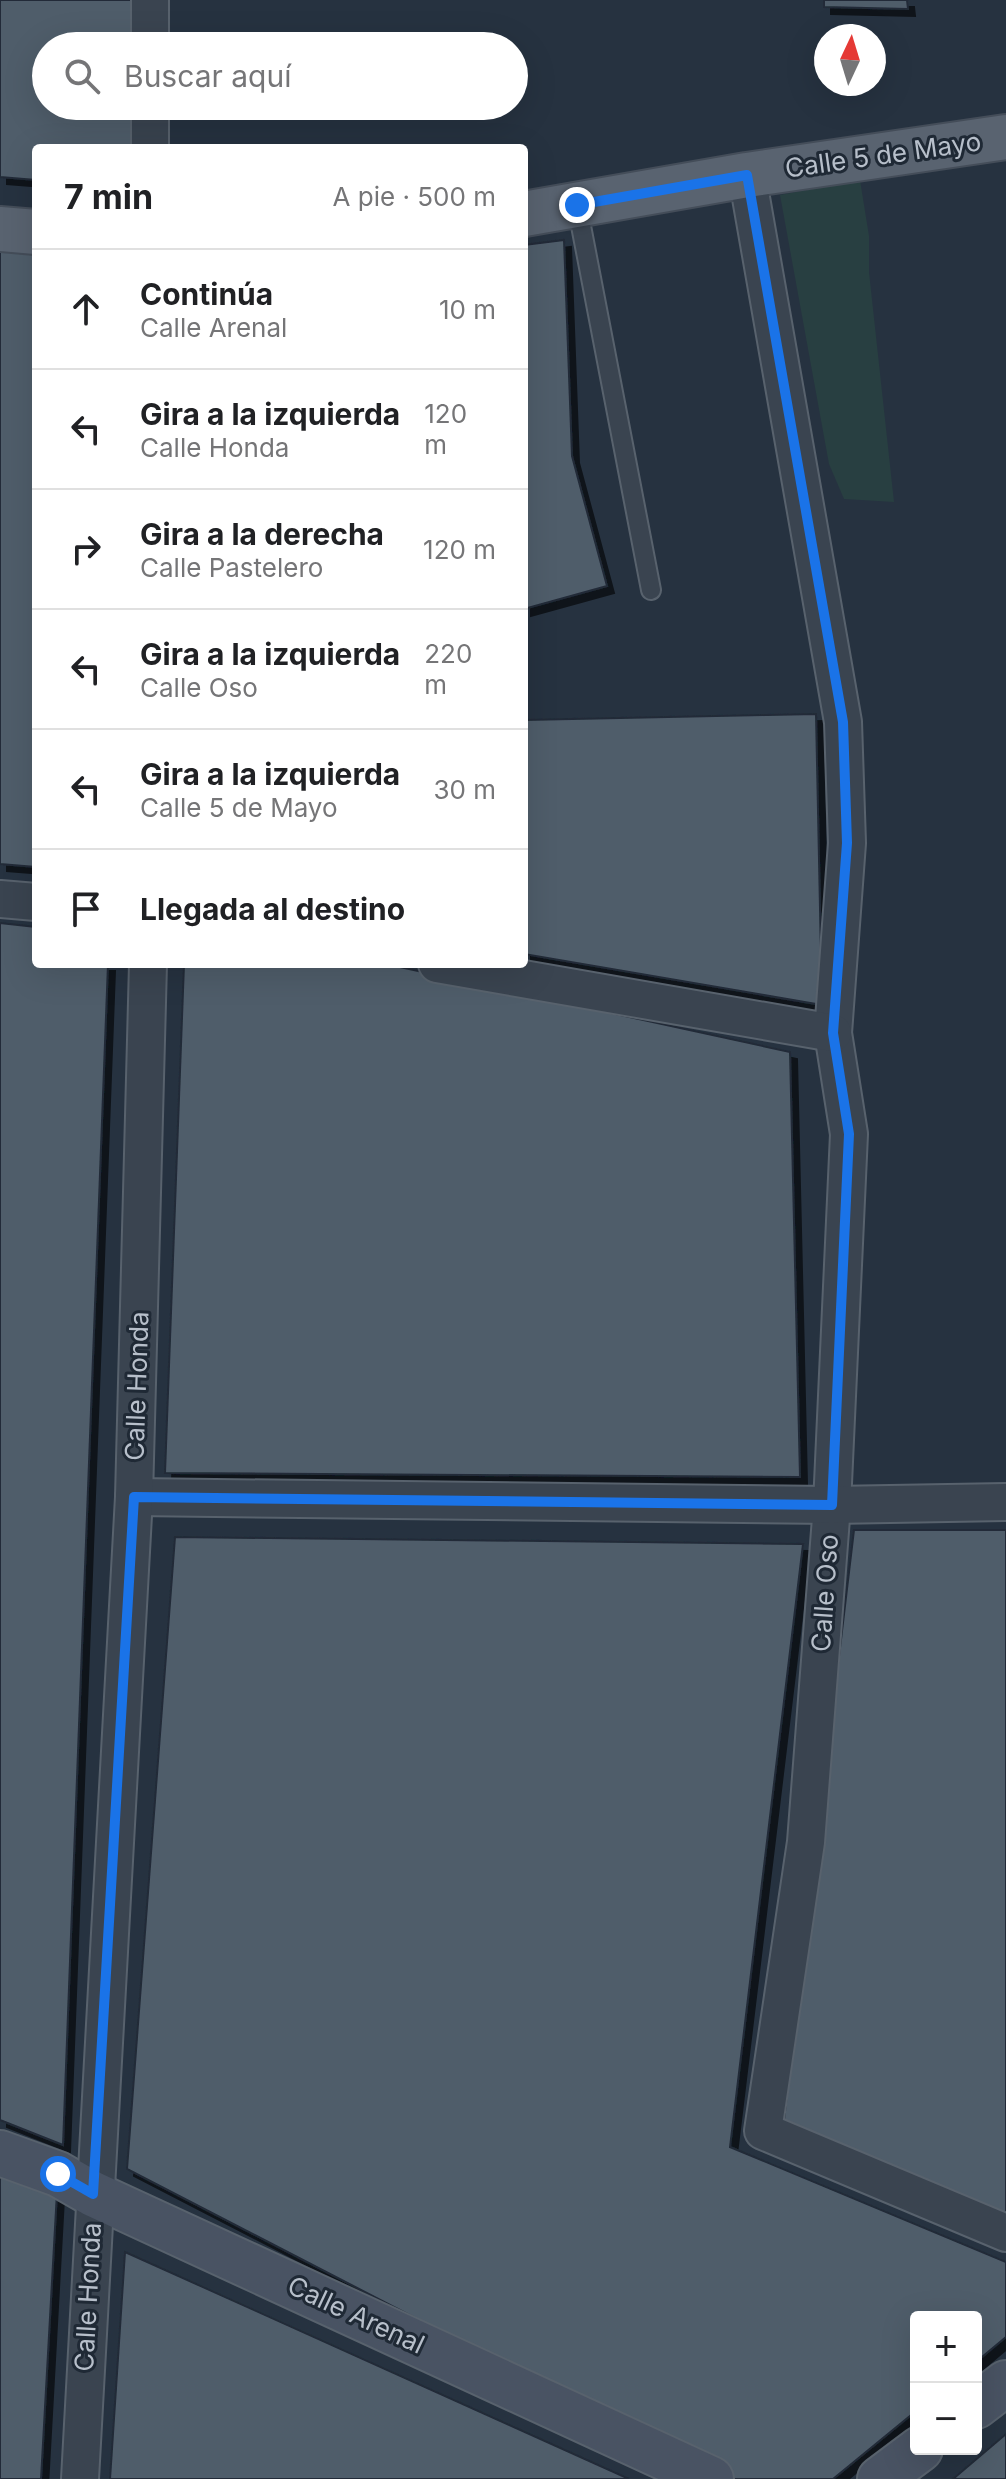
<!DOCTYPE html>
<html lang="es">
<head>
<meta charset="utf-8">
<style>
  :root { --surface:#fff; --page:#f6f6f6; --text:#202124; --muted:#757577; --line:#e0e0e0 }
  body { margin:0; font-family:Inter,sans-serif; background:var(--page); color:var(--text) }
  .controls { position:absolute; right:24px; bottom:24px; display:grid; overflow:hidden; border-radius:8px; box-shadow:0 8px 32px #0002 }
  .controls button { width:72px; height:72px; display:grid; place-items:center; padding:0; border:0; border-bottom:2px solid var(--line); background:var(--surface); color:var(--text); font:40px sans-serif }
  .compass { position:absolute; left:814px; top:24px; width:72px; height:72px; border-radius:50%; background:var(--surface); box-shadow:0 8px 32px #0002; rotate:4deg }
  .stop { position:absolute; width:24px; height:24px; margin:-18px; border:6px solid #1a73e8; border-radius:50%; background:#fff }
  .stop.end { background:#1a73e8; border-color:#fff; box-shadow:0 2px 8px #0008 }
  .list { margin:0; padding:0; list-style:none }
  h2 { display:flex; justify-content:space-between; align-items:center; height:104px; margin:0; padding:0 32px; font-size:34px }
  h2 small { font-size:26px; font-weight:400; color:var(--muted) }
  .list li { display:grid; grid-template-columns:52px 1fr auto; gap:24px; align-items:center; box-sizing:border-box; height:120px; padding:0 32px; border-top:2px solid var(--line) }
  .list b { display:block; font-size:30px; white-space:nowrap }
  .list p { margin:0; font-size:26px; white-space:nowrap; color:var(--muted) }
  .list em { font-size:26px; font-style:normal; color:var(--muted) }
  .icon { flex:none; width:44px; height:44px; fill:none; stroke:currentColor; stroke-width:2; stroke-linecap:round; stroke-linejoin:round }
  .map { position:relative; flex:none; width:1006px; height:2479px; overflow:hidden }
  .search { position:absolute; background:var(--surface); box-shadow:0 8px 32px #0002; left:32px; top:32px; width:496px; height:88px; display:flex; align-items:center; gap:20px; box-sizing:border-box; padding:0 28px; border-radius:44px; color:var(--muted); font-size:30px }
  .panel { position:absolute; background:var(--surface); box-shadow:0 8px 32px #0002; left:32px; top:144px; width:496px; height:824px; border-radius:8px }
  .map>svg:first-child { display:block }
  .green { fill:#283f41 }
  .building { fill:#505d6b; stroke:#212b37; stroke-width:2; filter:url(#shadow) }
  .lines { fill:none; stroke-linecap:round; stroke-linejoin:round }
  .lane-casing { stroke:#58626d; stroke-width:22 }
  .street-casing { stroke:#58626d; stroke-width:40 }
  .secondary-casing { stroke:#58626d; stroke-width:48 }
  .primary-casing { stroke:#444d59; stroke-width:48 }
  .lane { stroke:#3a4450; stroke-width:18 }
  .street { stroke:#3a4450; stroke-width:36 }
  .secondary { stroke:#495363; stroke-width:44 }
  .primary { stroke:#596370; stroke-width:44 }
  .route { stroke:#1a73e8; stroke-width:10 }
  .labels { text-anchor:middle; stroke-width:6; stroke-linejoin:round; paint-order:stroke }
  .street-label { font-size:26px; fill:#b7bfca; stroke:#1f2935 }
</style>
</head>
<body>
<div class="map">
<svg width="1006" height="2479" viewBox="0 0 1006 2479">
  <defs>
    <filter id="shadow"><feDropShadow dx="7" dy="7" stdDeviation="0" flood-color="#0009"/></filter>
  </defs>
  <rect width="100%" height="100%" fill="#263240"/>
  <!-- green -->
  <path class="green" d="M 860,180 L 869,236 L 869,272 L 894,502 L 844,499 L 829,464 L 780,195 Z"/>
  <!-- building -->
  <g class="building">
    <path d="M 0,0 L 144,0 L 146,46 L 46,46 L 46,106 L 147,106 L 148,148 L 36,148 L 36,180 L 0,177 Z"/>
    <path d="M 824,0 L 907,0 L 908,9 L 824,7 Z"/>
    <path d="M 0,234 L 36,236 L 36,867 L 0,864 Z"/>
    <path d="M 564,240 L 572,456 L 607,586 L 524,609 L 524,245 Z"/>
    <path d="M 816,714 L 822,1005 L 524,954 L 524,720 Z"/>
    <path d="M 0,923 L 36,927 L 36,964 L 108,964 L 63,2145 L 0,2120 Z"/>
    <path d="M 184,964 L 386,964 L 790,1052 L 800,1477 L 165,1473 Z"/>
    <path d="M 854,1530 L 1006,1530 L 1006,2214 L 784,2120 Z"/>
    <path d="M 175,1537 L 803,1544 L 730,2147 L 1006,2262 L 1006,2337 L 976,2362 L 976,2317 L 916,2317 L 916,2411 L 833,2479 L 727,2479 L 127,2169 Z"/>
    <path d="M 0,2155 L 58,2174 L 41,2479 L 0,2479 Z"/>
    <path d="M 125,2252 L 629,2479 L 110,2479 Z"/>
    <path d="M 1006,2434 L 1006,2479 L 953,2479 Z"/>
  </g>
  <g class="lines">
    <!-- lane casing -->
    <g class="lane-casing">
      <path id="lane" d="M 577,205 L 651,590"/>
    </g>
    <!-- street casing -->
    <g class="street-casing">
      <g id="street">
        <path d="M 150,46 L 150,0"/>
        <path d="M 150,148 L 150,106"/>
        <path d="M 747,175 L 843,722 L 847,843 L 833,1033 L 849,1134 L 832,1505 L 806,1842 L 763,2131 L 1006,2233"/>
        <path d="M 0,899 L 36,902"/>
        <path d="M 437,964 L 833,1033"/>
        <path d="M 134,1497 L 832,1505 L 1006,1502"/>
        <path d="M 80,2479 L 134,1497 L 148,964"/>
      </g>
    </g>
    <!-- secondary casing -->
    <g class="secondary-casing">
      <g id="secondary">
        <path d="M 0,2153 L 58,2174 L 93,2194 L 711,2479"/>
        <path d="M 976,2406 L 1006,2383"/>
        <path d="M 880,2479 L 920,2449"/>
      </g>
    </g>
    <!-- primary casing -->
    <g class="primary-casing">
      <g id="primary">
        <path d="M 524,214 L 747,175 L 1006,137"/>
        <path d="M 0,229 L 36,232"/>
      </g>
    </g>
    <!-- lane -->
    <use href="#lane" class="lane"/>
    <!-- street -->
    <use href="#street" class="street"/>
    <!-- secondary -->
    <use href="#secondary" class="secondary"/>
    <!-- primary -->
    <use href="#primary" class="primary"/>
  </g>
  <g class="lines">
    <!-- route -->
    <path class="route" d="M 58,2174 L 93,2194 L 134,1497 L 832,1505 L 849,1134 L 833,1033 L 847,843 L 843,722 L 747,175 L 577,205"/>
  </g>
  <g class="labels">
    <!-- street labels -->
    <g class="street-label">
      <text transform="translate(883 155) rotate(-8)" y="9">Calle 5 de Mayo</text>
      <text transform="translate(137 1386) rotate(-88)" y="9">Calle Honda</text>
      <text transform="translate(825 1593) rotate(-86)" y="9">Calle Oso</text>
      <text transform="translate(88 2297) rotate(-87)" y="9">Calle Honda</text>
      <text transform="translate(356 2315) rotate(25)" y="9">Calle Arenal</text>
    </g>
  </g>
</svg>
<div class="controls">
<button>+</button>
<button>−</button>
</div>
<svg class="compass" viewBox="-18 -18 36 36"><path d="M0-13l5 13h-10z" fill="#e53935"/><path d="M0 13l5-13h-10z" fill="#757577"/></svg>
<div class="stop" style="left:58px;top:2174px"></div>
<div class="stop end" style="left:577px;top:205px"></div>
<div class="search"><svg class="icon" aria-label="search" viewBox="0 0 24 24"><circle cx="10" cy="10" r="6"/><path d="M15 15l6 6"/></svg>Buscar aquí</div>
<section class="panel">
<h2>7 min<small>A pie · 500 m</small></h2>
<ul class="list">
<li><svg class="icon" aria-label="ahead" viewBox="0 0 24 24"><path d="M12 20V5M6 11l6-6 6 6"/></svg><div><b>Continúa</b><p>Calle Arenal</p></div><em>10 m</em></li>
<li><svg class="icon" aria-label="left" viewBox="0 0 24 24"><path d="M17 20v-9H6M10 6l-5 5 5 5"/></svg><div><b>Gira a la izquierda</b><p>Calle Honda</p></div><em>120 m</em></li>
<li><svg class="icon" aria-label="right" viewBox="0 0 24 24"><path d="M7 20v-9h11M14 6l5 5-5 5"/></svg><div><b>Gira a la derecha</b><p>Calle Pastelero</p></div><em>120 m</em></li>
<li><svg class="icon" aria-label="left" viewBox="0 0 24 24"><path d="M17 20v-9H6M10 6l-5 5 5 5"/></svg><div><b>Gira a la izquierda</b><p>Calle Oso</p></div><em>220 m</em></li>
<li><svg class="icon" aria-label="left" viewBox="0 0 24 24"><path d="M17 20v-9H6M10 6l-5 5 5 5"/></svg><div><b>Gira a la izquierda</b><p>Calle 5 de Mayo</p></div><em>30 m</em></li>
<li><svg class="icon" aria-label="arrive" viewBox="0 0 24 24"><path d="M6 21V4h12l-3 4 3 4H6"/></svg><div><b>Llegada al destino</b></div></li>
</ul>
</section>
</div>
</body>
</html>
